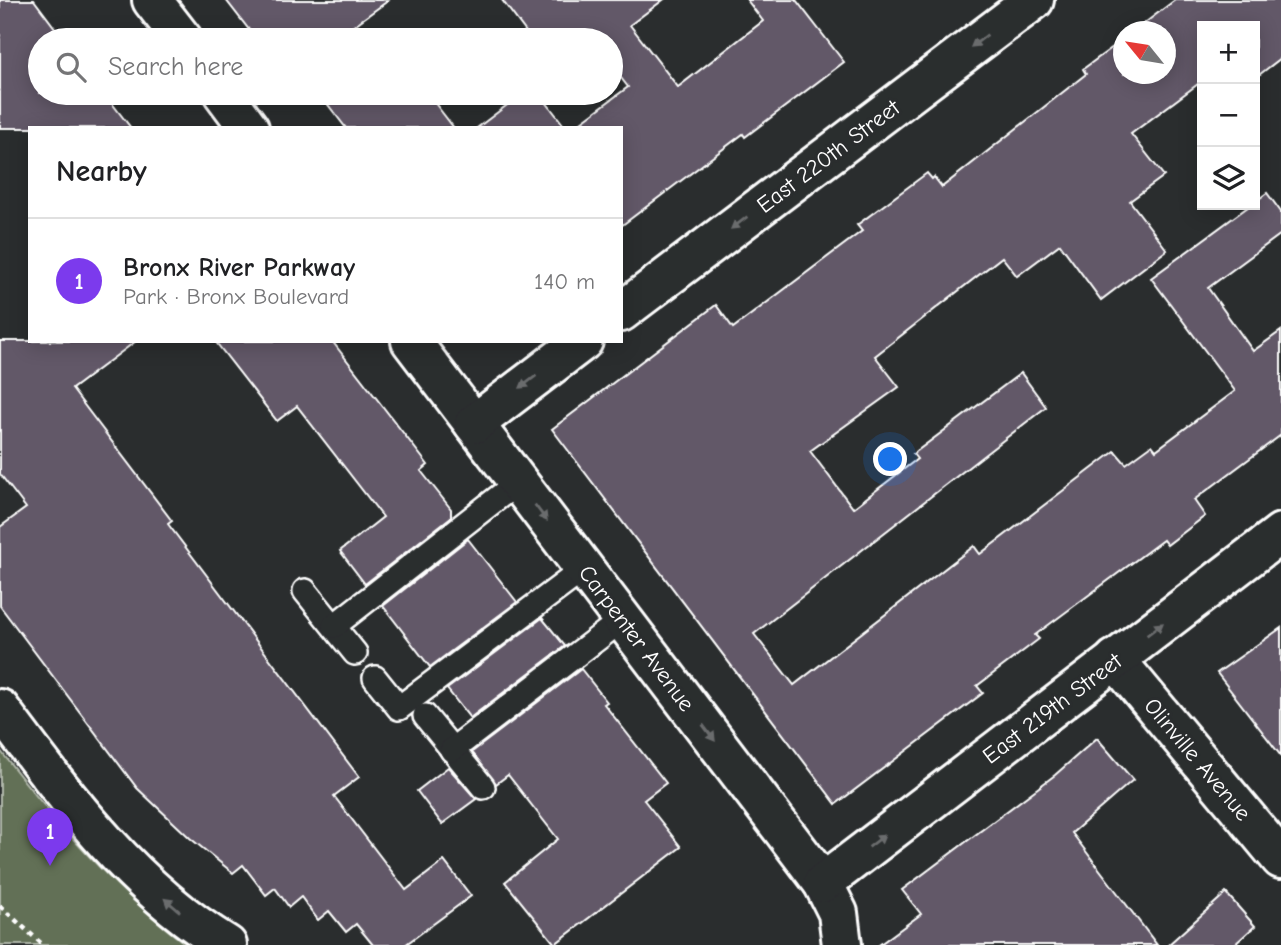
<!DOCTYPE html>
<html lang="en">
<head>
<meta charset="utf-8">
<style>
  :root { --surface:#fff; --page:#f2f2f2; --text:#202124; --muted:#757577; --line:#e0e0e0; --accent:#7c3aed }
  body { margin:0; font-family:"Comic Neue",sans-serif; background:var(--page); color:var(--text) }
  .controls { position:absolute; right:21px; top:21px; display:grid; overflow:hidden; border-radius:0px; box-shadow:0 4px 18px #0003 }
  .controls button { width:63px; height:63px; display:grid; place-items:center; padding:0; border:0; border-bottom:2px solid var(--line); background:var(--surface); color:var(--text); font:35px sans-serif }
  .compass { position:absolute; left:1113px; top:21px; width:63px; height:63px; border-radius:50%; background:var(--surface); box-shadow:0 4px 18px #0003; rotate:300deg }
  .you { position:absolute; left:891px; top:460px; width:24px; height:24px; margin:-18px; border:5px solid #fff; border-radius:50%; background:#1a73e8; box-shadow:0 0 0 10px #1a73e833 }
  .badge { display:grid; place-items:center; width:46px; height:46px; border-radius:50%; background:var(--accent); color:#fff; font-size:23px; font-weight:700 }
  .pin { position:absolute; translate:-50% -58px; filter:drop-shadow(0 2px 4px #0008) }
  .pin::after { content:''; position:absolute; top:37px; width:24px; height:21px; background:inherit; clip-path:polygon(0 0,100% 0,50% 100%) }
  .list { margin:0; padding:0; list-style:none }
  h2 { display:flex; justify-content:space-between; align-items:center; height:91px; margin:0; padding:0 28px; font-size:30px }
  h2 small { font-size:23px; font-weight:400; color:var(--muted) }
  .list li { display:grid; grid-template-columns:46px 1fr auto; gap:21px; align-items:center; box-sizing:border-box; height:126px; padding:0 28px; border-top:2px solid var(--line) }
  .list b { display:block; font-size:26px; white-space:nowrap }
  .list p { margin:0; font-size:23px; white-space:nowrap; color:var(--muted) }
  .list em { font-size:23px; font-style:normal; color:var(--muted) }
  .icon { flex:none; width:38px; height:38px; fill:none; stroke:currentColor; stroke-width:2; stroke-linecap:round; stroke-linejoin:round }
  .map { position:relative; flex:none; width:1281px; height:945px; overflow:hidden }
  .search { position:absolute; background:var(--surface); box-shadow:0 4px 18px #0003; left:28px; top:28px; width:595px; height:77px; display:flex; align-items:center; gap:18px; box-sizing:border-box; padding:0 24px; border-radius:38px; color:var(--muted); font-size:26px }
  .panel { position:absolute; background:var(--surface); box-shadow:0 4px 18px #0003; left:28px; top:126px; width:595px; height:217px; border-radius:0px }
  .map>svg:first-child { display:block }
  .green { fill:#626f56; stroke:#b0b7aa; stroke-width:2 }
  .building { fill:#625867; stroke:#fff; stroke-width:2 }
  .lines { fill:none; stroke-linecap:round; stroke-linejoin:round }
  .service-casing { stroke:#fff; stroke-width:28 }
  .minor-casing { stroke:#fff; stroke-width:44 }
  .path { stroke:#fff; stroke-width:4.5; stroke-dasharray:5 5; stroke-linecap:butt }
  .service { stroke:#2a2d2e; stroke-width:23 }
  .minor { stroke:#2a2d2e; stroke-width:38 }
  .oneway { fill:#6a6c6d }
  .labels { text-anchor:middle; stroke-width:6; stroke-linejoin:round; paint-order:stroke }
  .street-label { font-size:23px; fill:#fff; stroke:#2a2d2e }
</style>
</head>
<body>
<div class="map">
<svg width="1281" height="945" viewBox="0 0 1281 945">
  <rect width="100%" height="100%" fill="#2a2d2e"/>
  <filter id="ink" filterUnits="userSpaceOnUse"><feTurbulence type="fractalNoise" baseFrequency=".0143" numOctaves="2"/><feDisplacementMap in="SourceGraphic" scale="14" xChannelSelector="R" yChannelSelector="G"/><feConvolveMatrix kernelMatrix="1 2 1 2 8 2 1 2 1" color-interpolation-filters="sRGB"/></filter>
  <g filter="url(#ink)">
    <!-- green -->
    <path class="green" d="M 0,750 C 54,821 115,891 187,945 L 0,945 Z"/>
    <!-- building -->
    <g class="building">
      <path d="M 0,0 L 34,0 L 64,40 L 40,40 L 40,93 L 104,93 L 131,128 L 0,128 Z"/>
      <path d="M 226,0 L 389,0 L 334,40 L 257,40 Z"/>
      <path d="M 502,0 L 663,0 L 630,25 L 678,87 L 763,21 L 747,0 L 796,0 L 844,62 L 745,137 L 743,134 L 621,226 L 621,128 L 573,128 L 628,87 L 611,65 L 611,40 L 592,40 L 585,32 L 573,40 L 532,40 Z"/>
      <path d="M 1175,0 L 1281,0 L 1281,58 L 1255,78 L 1255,26 L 1202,26 L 1202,81 L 1131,134 L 1164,176 L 1130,201 L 1167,250 L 1101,300 L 1060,244 L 1017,276 L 1002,257 L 875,356 L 899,387 L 810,451 L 853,508 L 917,459 L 913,454 L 1021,373 L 1046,407 L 754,634 L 794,685 L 974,546 L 980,554 L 1115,451 L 1126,464 L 1152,445 L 1156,450 L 1235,391 L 1151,278 L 1267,193 L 1281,212 L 1281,234 L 1208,288 L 1253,351 L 1281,331 L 1281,435 L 1194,500 L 1205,516 L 1167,545 L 1163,540 L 1035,635 L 1039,639 L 977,686 L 983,693 L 836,804 L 552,429 L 716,305 L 733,328 L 862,231 L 857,225 L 927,173 L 932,179 L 934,177 L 942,187 L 1086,74 L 1083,69 L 1124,39 L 1124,74 L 1166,74 L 1166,32 L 1133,32 Z"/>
      <path d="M 319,93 L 427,93 L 454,128 L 346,128 Z"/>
      <path d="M 523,93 L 539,93 L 566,128 L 477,128 Z"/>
      <path d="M 0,341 L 136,341 L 72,389 L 172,521 L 168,524 L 359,777 L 334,796 L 406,890 L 444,861 L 471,896 L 405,945 L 373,945 L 356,924 L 346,932 L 329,911 L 318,920 L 301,897 L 289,907 L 275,888 L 266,895 L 243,865 L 233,873 L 190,838 L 137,788 L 0,606 L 0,527 L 26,508 L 0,474 Z"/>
      <path d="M 215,341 L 332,341 L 428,465 L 421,471 L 451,509 L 451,517 L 365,584 L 340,551 L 383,517 L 297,406 L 277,421 Z"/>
      <path d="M 468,539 L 517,602 L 430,667 L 383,606 Z"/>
      <path d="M 542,618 L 565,646 L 470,718 L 447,689 Z"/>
      <path d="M 1281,628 L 1281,756 L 1217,673 Z"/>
      <path d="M 581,669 L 607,702 L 604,704 L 666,783 L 644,800 L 681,847 L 555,944 L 505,882 L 558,839 L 508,775 L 496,784 L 472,752 Z"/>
      <path d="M 1097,738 L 1133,780 L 1072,833 L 1157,945 L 879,945 L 921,914 L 902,890 L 1055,775 Z"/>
      <path d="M 448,767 L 476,799 L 442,824 L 417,791 Z"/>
      <path d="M 1226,893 L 1255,926 L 1234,945 L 1168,945 Z"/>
    </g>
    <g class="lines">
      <!-- service casing -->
      <g class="service-casing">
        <g id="service">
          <path d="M 305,591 L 355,653"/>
          <path d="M 334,626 L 518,482"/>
          <path d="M 375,678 L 399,708 L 584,569"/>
          <path d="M 425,716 L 483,787"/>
          <path d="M 452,750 L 623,619"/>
        </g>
      </g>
      <!-- minor casing -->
      <g class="minor-casing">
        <g id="minor">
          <path d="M 152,0 L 183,40"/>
          <path d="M 223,93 L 249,128"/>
          <path d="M 621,312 L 1034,0"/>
          <path d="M 411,341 L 823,883 L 838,913 L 842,945"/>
          <path d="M 474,424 L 583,341"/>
          <path d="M 1115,659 L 1281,859"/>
          <path d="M 0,709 C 65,796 132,888 227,945"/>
          <path d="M 823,883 L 1281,533"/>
        </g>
      </g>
      <!-- path -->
      <path class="path" d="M 0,906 L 43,945"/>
      <!-- service -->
      <use href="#service" class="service"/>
      <!-- minor -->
      <use href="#minor" class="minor"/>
    </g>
    <!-- one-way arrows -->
    <defs><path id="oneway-solid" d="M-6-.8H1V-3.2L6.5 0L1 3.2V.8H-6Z" transform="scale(1.75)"/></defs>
    <g class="oneway">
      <use href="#oneway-solid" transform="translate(979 41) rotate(143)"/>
      <use href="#oneway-solid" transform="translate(739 223) rotate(143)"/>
      <use href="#oneway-solid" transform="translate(528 382) rotate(143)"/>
      <use href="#oneway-solid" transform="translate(541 513) rotate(53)"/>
      <use href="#oneway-solid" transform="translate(1155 629) rotate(-37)"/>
      <use href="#oneway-solid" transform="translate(709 733) rotate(53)"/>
      <use href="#oneway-solid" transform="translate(877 841) rotate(-37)"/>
      <use href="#oneway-solid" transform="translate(172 905) rotate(-140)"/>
    </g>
  </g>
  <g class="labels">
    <!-- street labels -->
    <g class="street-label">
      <text transform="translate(828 156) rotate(-37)" y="8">East 220th Street</text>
      <text transform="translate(637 638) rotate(53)" y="8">Carpenter Avenue</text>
      <text transform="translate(1052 708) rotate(-37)" y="8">East 219th Street</text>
      <text transform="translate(1198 759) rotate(50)" y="8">Olinville Avenue</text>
    </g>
  </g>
</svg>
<div class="controls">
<button>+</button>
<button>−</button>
<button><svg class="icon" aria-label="layers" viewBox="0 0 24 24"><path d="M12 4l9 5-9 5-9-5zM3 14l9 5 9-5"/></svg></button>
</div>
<svg class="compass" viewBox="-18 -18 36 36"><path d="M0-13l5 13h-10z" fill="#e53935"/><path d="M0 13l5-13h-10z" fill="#757577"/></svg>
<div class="you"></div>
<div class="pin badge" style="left:50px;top:866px">1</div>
<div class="search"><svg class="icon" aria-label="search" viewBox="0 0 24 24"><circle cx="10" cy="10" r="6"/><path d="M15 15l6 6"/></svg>Search here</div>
<section class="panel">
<h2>Nearby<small></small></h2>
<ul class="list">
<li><span class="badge">1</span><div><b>Bronx River Parkway</b><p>Park · Bronx Boulevard</p></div><em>140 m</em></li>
</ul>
</section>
</div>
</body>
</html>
